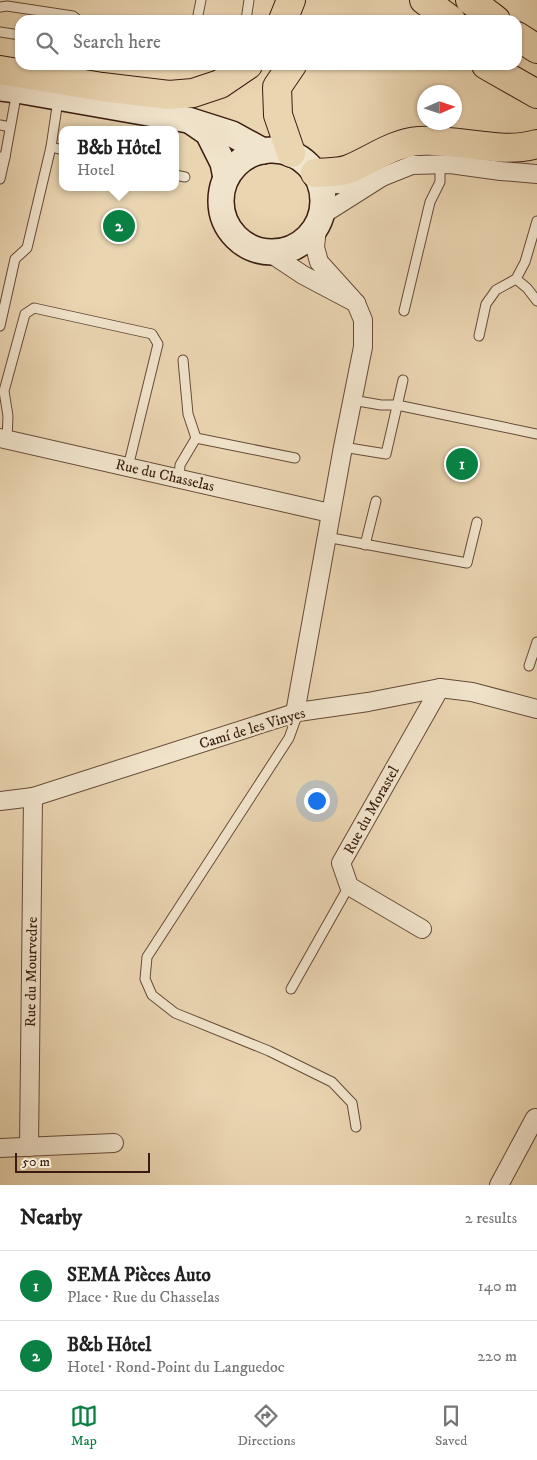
<!DOCTYPE html>
<html lang="en">
<head>
<meta charset="utf-8">
<style>
  :root { --surface:#fff; --page:#f2f2f2; --text:#222; --muted:#767676; --line:#e0e0e0; --accent:#0b8043 }
  body { margin:0; font-family:"IM FELL DW Pica",serif; background:var(--page); color:var(--text) }
  .compass { position:absolute; left:417px; top:85px; width:45px; height:45px; border-radius:50%; background:var(--surface); box-shadow:0 1px 4px #0004; rotate:87deg }
  .scale { position:absolute; left:15px; bottom:12px; width:135px; box-sizing:border-box; padding-left:5px; border:2px solid #3a1d10; border-top:0; font-size:14px; line-height:18px; white-space:nowrap; color:#3a1d10; -webkit-text-stroke:4px #f1e4cc; paint-order:stroke }
  .you { position:absolute; left:316px; top:800px; width:18px; height:18px; margin:-12px; border:4px solid #fff; border-radius:50%; background:#1a73e8; box-shadow:0 0 0 8px #1a73e833 }
  .badge { display:grid; place-items:center; width:32px; height:32px; border-radius:50%; background:var(--accent); color:#fff; font-size:16px; font-weight:700 }
  .pin { position:absolute; translate:-50% -50%; border:2px solid #fff; box-shadow:0 1px 5px #0006 }
  .popup { position:absolute; left:59px; top:126px; width:120px; height:65px; box-sizing:border-box; display:grid; place-content:center; border-radius:10px; background:var(--surface); filter:drop-shadow(0 1px 4px #0005); font-size:16px; white-space:nowrap; color:var(--muted) }
  .popup b { font-size:19px; color:var(--text) }
  .popup::after { content:''; position:absolute; left:50%; top:100%; margin-left:-10px; border:10px solid transparent; border-top-color:var(--surface) }
  .list { margin:0; padding:0; list-style:none }
  h2 { display:flex; justify-content:space-between; align-items:center; height:65px; margin:0; padding:0 20px; font-size:21px }
  h2 small { font-size:16px; font-weight:400; color:var(--muted) }
  .list li { display:grid; grid-template-columns:32px 1fr auto; gap:15px; align-items:center; box-sizing:border-box; height:70px; padding:0 20px; border-top:1px solid var(--line) }
  .list b { display:block; font-size:19px; white-space:nowrap }
  .list p { margin:0; font-size:16px; white-space:nowrap; color:var(--muted) }
  .list em { font-size:16px; font-style:normal; color:var(--muted) }
  .icon { flex:none; width:28px; height:28px; fill:none; stroke:currentColor; stroke-width:2; stroke-linecap:round; stroke-linejoin:round }
  .map { position:relative; flex:none; width:537px; height:1185px; overflow:hidden }
  .search { position:absolute; background:var(--surface); box-shadow:0 1px 4px #0004; left:15px; right:15px; top:15px; height:55px; display:flex; align-items:center; gap:12px; box-sizing:border-box; padding:0 18px; border-radius:15px; color:var(--muted); font-size:19px }
  .sheet { height:205px; background:var(--surface) }
  nav { display:flex; justify-content:space-around; align-items:center; box-sizing:border-box; height:70px; border-top:1px solid var(--line); background:var(--surface); font-size:14px; color:var(--muted) }
  nav a { display:grid; justify-items:center; gap:2px }
  nav .on { color:var(--accent) }
  .map>svg:first-child { display:block }
  .lines { fill:none; stroke-linecap:round; stroke-linejoin:round }
  .lane-casing { stroke:#664b38; stroke-width:11 }
  .street-casing { stroke:#664b38; stroke-width:20 }
  .secondary-casing { stroke:#3a1d10; stroke-width:28 }
  .highway-casing { stroke:#3a1d10; stroke-width:30 }
  .lane { stroke:#f1e4cc; stroke-width:9 }
  .street { stroke:#f1e4cc; stroke-width:18 }
  .secondary { stroke:#f1e4cc; stroke-width:25 }
  .highway { stroke:#ead5b1; stroke-width:28 }
  .labels { text-anchor:middle; stroke-width:5; stroke-linejoin:round; paint-order:stroke }
  .street-label { font-size:15px; fill:#3a1d10; stroke:#f1e4cc }
</style>
</head>
<body>
<div class="map">
<svg width="537" height="1185" viewBox="0 0 537 1185">
  <rect width="100%" height="100%" fill="#ead5b1"/>
  <filter id="stains"><feTurbulence type="fractalNoise" baseFrequency=".004" numOctaves="4"/><feColorMatrix values="0 0 0 0 .2 0 0 0 0 .09 0 0 0 0 .02 0 0 0 .5 -.17"/></filter>
  <radialGradient id="worn" r=".72"><stop offset=".6" stop-color="#630" stop-opacity="0"/><stop offset="1" stop-color="#630" stop-opacity=".3"/></radialGradient>
  <g class="lines">
    <!-- lane casing -->
    <g class="lane-casing">
      <g id="lane">
        <path d="M 0,7 L 7,6 L 73,16 L 78,20"/>
        <path d="M 197,20 L 201,0"/>
        <path d="M 246,20 L 249,0"/>
        <path d="M 0,32 L 20,35"/>
        <path d="M 0,125 L 10,127"/>
        <path d="M 51,147 L 63,150"/>
        <path d="M 5,157 L 17,91"/>
        <path d="M 175,175 L 185,177"/>
        <path d="M 0,179 L 5,157 L 0,157"/>
        <path d="M 516,279 L 527,288 L 537,301"/>
        <path d="M 404,311 L 430,202 L 440,182 L 440,164"/>
        <path d="M 0,326 L 15,259 L 27,248 L 51,147 L 58,100"/>
        <path d="M 479,336 L 486,304 L 496,290 L 516,279 L 525,262 L 537,221"/>
        <path d="M 352,400 L 381,405 L 397,405 L 537,434"/>
        <path d="M 196,438 L 295,458"/>
        <path d="M 7,440 L 8,416 L 4,391 L 25,314 L 34,308 L 152,334 L 158,344 L 128,467"/>
        <path d="M 343,447 L 386,454 L 403,380"/>
        <path d="M 179,478 L 180,465 L 196,438 L 188,414 L 183,360"/>
        <path d="M 326,537 L 467,563 L 477,522"/>
        <path d="M 365,545 L 376,501"/>
        <path d="M 529,666 L 537,642"/>
        <path d="M 298,713 L 289,738 L 147,957 L 145,979 L 152,995 L 175,1013 L 269,1051 L 332,1082 L 352,1103 L 356,1127"/>
        <path d="M 291,989 L 349,886"/>
      </g>
    </g>
    <!-- street casing -->
    <g class="street-casing">
      <g id="street">
        <path d="M 382,177 L 412,165 L 450,164 L 501,171 L 537,174"/>
        <path d="M 322,215 L 382,177 L 350,183 L 325,185"/>
        <path d="M 270,253 L 303,275 L 356,303 L 319,262 L 315,247 L 317,228"/>
        <path d="M 0,438 L 330,513"/>
        <path d="M 295,713 L 343,447 L 363,347 L 363,320 L 356,303"/>
        <path d="M 0,801 L 33,797 L 298,712 L 368,702 L 440,688 L 472,692 L 537,709"/>
        <path d="M 422,929 L 349,886 L 341,863 L 440,688"/>
        <path d="M 29,1147 L 33,797"/>
        <path d="M 0,1148 L 114,1143"/>
        <path d="M 499,1185 L 535,1118"/>
      </g>
    </g>
    <!-- secondary casing -->
    <g class="secondary-casing">
      <g id="secondary">
        <path d="M 0,88 L 17,90 L 188,120 L 232,134 L 263,151"/>
        <path d="M 192,122 L 208,133 L 223,163 L 226,178"/>
        <circle cx="272" cy="201" r="51"/>
      </g>
    </g>
    <!-- highway casing -->
    <g class="highway-casing">
      <g id="highway">
        <path d="M 424,0 L 451,20"/>
        <path d="M 470,0 L 496,20"/>
        <path d="M 283,20 L 291,0"/>
        <path d="M 517,36 L 537,49"/>
        <path d="M 486,65 L 537,94"/>
        <path d="M 0,70 L 102,87 L 169,95 L 193,93 L 220,84 L 248,65"/>
        <path d="M 291,153 L 278,115 L 277,87 L 292,65"/>
        <path d="M 315,173 C 326,172 339,173 349,169 C 373,159 393,143 419,141 C 457,138 501,155 537,144"/>
      </g>
    </g>
    <!-- lane -->
    <use href="#lane" class="lane"/>
    <!-- street -->
    <use href="#street" class="street"/>
    <!-- secondary -->
    <use href="#secondary" class="secondary"/>
    <!-- highway -->
    <use href="#highway" class="highway"/>
  </g>
  <g class="labels">
    <!-- street labels -->
    <g class="street-label">
      <text transform="translate(165 475) rotate(13)" y="5">Rue du Chasselas</text>
      <text transform="translate(252 728) rotate(-17)" y="5">Camí de les Vinyes</text>
      <text transform="translate(371 810) rotate(-61)" y="5">Rue du Morastel</text>
      <text transform="translate(31 972) rotate(-89)" y="5">Rue du Mourvedre</text>
    </g>
  </g>
  <rect width="100%" height="100%" filter="url(#stains)"/>
  <rect width="100%" height="100%" fill="url(#worn)"/>
</svg>
<svg class="compass" viewBox="-18 -18 36 36"><path d="M0-13l5 13h-10z" fill="#e53935"/><path d="M0 13l5-13h-10z" fill="#767676"/></svg>
<div class="scale">50 m</div>
<div class="you"></div>
<div class="pin badge" style="left:462px;top:464px">1</div>
<div class="pin badge" style="left:119px;top:226px">2</div>
<div class="popup"><b>B&amp;b Hôtel</b>Hotel</div>
<div class="search"><svg class="icon" aria-label="search" viewBox="0 0 24 24"><circle cx="10" cy="10" r="6"/><path d="M15 15l6 6"/></svg>Search here</div>
</div>
<section class="sheet">
<h2>Nearby<small>2 results</small></h2>
<ul class="list">
<li><span class="badge">1</span><div><b>SEMA Pièces Auto</b><p>Place · Rue du Chasselas</p></div><em>140 m</em></li>
<li><span class="badge">2</span><div><b>B&amp;b Hôtel</b><p>Hotel · Rond-Point du Languedoc</p></div><em>220 m</em></li>
</ul>
</section>
<nav>
<a class="on"><svg class="icon" aria-label="map" viewBox="0 0 24 24"><path d="M3 6l6-2 6 2 6-2v14l-6 2-6-2-6 2zM9 4v14M15 6v14"/></svg>Map</a>
<a><svg class="icon" aria-label="directions" viewBox="0 0 24 24"><path d="M12 3l9 9-9 9-9-9zM9 14v-3h6M13 9l2 2-2 2"/></svg>Directions</a>
<a><svg class="icon" aria-label="saved" viewBox="0 0 24 24"><path d="M7 4h10v16l-5-4-5 4z"/></svg>Saved</a>
</nav>
</body>
</html>
